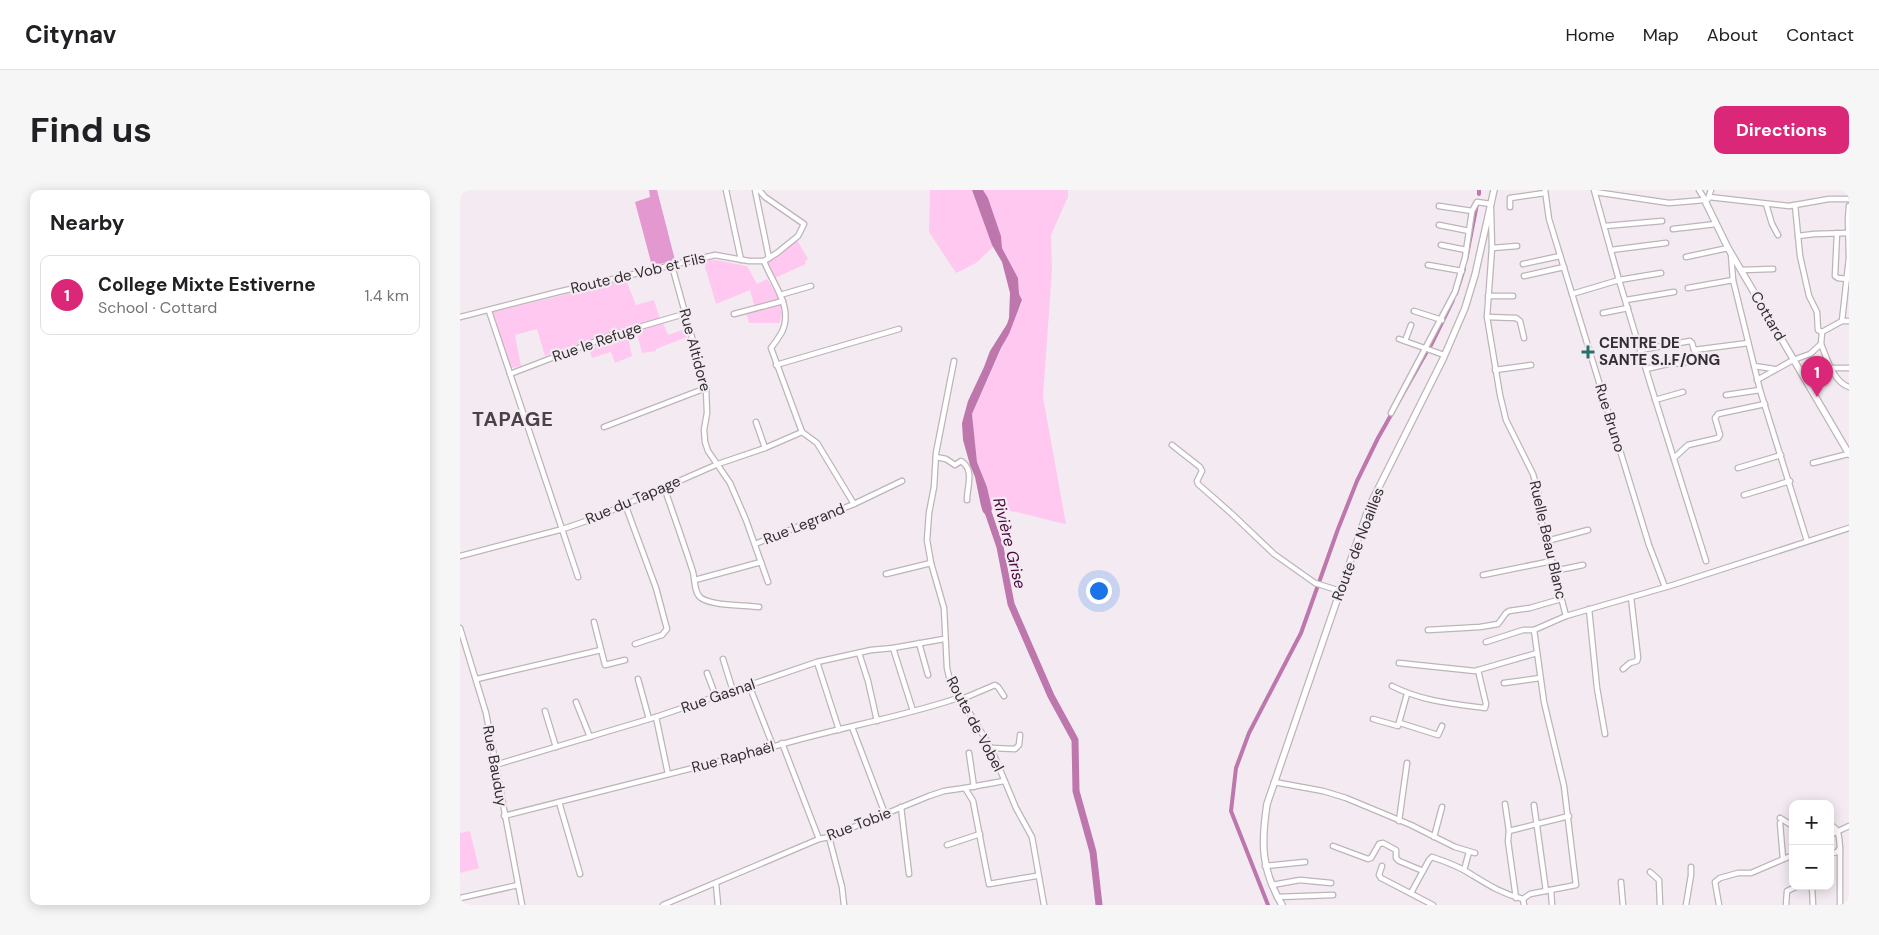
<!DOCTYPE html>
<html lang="en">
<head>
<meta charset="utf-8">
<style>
  :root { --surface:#fff; --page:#f6f6f6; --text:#202124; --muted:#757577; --line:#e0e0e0; --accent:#db2777 }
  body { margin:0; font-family:"DM Sans",sans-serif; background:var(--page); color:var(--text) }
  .controls { position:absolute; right:15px; bottom:15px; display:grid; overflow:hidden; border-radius:10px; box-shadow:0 2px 12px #0003 }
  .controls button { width:45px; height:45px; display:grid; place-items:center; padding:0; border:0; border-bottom:1px solid var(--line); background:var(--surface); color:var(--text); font:25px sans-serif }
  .you { position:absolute; left:638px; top:400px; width:18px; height:18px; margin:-12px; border:4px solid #fff; border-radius:50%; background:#1a73e8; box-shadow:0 0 0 8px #1a73e833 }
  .badge { display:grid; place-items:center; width:32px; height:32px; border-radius:50%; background:var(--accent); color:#fff; font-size:16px; font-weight:700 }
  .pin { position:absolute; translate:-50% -41px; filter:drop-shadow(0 1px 2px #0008) }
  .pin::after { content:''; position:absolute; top:26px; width:18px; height:15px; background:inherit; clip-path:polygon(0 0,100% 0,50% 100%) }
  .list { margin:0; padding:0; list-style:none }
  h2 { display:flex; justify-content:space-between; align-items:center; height:65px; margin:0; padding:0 20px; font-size:21px }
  h2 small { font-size:16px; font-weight:400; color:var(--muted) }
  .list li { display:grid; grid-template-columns:32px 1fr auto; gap:15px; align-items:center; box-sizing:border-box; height:80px; margin:0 10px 10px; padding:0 10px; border:1px solid var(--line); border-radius:10px }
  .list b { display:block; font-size:19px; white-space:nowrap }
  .list p { margin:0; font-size:16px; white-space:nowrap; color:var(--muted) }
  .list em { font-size:16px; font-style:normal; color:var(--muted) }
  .map { position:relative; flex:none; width:1389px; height:715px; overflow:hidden; border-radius:10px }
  header { display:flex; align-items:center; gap:30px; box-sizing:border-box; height:70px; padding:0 25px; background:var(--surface); border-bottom:1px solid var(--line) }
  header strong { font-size:24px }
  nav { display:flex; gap:28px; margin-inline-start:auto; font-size:18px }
  .intro { display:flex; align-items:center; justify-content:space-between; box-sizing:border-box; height:120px; padding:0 30px }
  h1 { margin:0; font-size:35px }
  .button { padding:12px 22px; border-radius:10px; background:var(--accent); color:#fff; font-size:18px; font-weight:700 }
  main { display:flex; gap:30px; padding:0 30px }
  aside { flex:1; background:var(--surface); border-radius:10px; box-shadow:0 2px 12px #0003 }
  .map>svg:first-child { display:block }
  .green { fill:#ffc8f0 }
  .forest { fill:#e399d0 }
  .water { fill:#be77ad }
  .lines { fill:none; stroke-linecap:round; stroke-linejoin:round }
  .canal { stroke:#be77ad; stroke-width:4 }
  .river { stroke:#be77ad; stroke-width:7 }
  .minor-casing { stroke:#bdb4ba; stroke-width:7 }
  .tertiary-casing { stroke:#bdb4ba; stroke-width:8 }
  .minor { stroke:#fff; stroke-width:4.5 }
  .tertiary { stroke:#fff; stroke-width:5.5 }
  .poi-dot { fill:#28716a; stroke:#f4ebf2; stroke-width:2 }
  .labels { text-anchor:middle; stroke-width:4.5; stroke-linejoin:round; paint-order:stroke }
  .street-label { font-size:15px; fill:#322e31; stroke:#f4ebf2 }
  .poi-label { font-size:15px; font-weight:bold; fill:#322e31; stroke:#f4ebf2; text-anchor:start }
  .water-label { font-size:16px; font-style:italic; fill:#4b093f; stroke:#f4ebf2 }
  .district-label { font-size:20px; font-weight:bold; letter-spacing:1px; fill:#4a4248; stroke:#f4ebf2 }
</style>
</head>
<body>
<header>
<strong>Citynav</strong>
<nav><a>Home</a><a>Map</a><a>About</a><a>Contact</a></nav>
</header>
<div class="intro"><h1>Find us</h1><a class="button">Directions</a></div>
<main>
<aside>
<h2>Nearby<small></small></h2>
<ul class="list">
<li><span class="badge">1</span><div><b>College Mixte Estiverne</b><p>School · Cottard</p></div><em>1.4 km</em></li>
</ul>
</aside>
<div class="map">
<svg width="1389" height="715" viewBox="0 0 1389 715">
  <rect width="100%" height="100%" fill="#f4ebf2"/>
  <!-- green -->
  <g class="green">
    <path d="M 470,0 L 512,0 L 533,57 L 516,73 L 496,83 L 469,42 Z"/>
    <path d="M 523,0 L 608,0 L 608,7 L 591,45 L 592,80 L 583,207 L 606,334 C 580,329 558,320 532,319 L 527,297 L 517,272 L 512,224 L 562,112 L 559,104 L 558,88 L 542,58 L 541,46 L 528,8 Z"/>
    <path d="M 337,50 L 348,69 L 345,71 L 346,74 L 315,88 L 307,72 Z"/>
    <path d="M 243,70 L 256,70 L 287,76 L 297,94 L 307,89 C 315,100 327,120 319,133 L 289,133 L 286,122 L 295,118 L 290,100 L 256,114 Z"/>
    <path d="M 166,90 L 176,115 L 194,110 L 200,129 L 150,142 L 85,166 L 77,139 L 55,145 L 61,176 L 47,179 L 28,123 Z"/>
    <path d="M 203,133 L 208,145 L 225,139 L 227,147 L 196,159 L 196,161 L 182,163 L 176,140 Z"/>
    <path d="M 167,142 L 172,166 L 155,173 L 151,162 L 132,168 L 128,155 Z"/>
    <path d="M 10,641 L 19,678 L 0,683 L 0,643 Z"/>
  </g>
  <!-- forest -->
  <path class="forest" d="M 189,0 L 197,0 L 215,70 L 192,76 L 175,12 L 190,7 Z"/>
  <!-- water -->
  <path class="water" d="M 512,0 L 523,0 L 528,8 L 541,46 L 542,58 L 558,88 L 559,104 L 562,110 L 549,144 L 541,158 L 512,224 L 517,272 L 527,297 L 532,319 L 528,327 L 523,322 L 521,316 L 515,287 L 510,275 L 503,250 L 502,233 L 508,211 L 524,177 L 530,161 L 547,134 L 549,128 L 550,103 L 542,72 L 532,55 Z"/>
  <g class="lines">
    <!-- canal -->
    <g class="canal">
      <path d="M 1019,4 L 1019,0"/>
      <path d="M 1006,70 L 1017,14"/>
      <path d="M 996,104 L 1004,79"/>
      <path d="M 971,155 L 993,110"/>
      <path d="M 808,715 L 771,621 L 776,578 L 789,543 L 841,443 L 878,339 L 897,291 L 918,248 L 966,163"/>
    </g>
    <!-- river -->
    <path class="river" d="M 526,316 L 540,357 L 551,414 L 591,506 L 615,550 L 616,601 L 633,662 L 639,715"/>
    <!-- minor casing -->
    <g class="minor-casing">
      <g id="minor">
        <path d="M 266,0 L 281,70"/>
        <path d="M 295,0 L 309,68"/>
        <path d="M 1085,0 L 1089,29 L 1189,355 L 1205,397"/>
        <path d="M 1134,0 L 1159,90 L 1191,196 L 1246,371"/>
        <path d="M 1239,0 L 1246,11"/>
        <path d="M 1135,2 L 1209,13 L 1245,10"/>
        <path d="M 1249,7 L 1329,16 L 1369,9 L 1389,9"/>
        <path d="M 1248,9 L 1251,0"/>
        <path d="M 1306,14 L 1312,34 L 1318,45"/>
        <path d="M 1335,15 L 1340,66 L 1349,106 L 1357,122 L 1358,140 L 1362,142 L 1382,131"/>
        <path d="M 979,16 L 1012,21 L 1017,12 L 1031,14"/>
        <path d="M 1389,16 L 1388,30 L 1389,68 L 1382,131 L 1389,131"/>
        <path d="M 1050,17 L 1050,8 L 1085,3"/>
        <path d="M 1031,19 L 1032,58 L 1027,127 L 1040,205 L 1046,230 L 1073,284 L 1078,302 L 1082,335 L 1106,426"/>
        <path d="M 979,35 L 1009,41"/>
        <path d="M 1145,36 L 1202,31"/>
        <path d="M 1213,39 L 1256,34"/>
        <path d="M 1377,43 L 1375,86 L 1378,88 L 1387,89"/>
        <path d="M 1338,46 L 1354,44 L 1388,43"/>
        <path d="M 981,55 L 1006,60"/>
        <path d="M 1032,58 L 1057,56"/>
        <path d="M 1151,60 L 1206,53"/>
        <path d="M 1271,64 L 1273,90 L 1300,200 L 1347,351"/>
        <path d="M 1226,67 L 1268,58"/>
        <path d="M 304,71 C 312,93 334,117 322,142 C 319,147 315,153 311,158 L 342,242 L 357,253 L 394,314"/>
        <path d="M 1063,74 L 1100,66"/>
        <path d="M 968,75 L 1002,81"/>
        <path d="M 212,76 L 246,198 L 247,223 L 244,240 L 245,252 L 248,261 L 270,293 L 286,330 L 308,392"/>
        <path d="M 1281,80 L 1313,79"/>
        <path d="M 1064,86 L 1104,77"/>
        <path d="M 1228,98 L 1273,90"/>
        <path d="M 1112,104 L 1159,90 L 1201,83"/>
        <path d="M 320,105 L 351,96"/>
        <path d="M 1028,106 L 1053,106"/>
        <path d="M 1166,110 L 1214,102"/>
        <path d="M 29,121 L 118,387"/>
        <path d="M 954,121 L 982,130"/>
        <path d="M 1143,123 L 1168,118"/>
        <path d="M 274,124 L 323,111"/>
        <path d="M 0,127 L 98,102 L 255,65 L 289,71 L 304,71 L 317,63 L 338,46 L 344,34 L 305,7 L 299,0"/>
        <path d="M 1027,127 L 1056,128 L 1060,131 L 1064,148"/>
        <path d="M 939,149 L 984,165"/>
        <path d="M 945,151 L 951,135"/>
        <path d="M 1361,154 C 1367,168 1373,192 1389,197"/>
        <path d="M 1180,160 L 1230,151 L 1232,153 L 1236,166 L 1222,174 L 1212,173 L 1186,179"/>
        <path d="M 1234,160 L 1288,153"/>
        <path d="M 494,171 L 476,263 L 474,297 L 469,323 L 467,350 L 471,373 L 484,418 L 487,478 L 490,491 L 531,558 L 556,618 L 572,647 L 584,715"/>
        <path d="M 316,175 L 439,139"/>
        <path d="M 1294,176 L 1314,179"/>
        <path d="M 1372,178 L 1389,178"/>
        <path d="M 1035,180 L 1071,175"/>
        <path d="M 50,184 L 152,145 L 224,124"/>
        <path d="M 1297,190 L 1333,170 L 1350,164 L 1361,154 L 1362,142"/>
        <path d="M 1266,205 L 1300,200"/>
        <path d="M 1195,210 L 1223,202"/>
        <path d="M 931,223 L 995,102 L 1005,68 L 1012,21"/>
        <path d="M 296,232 L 305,258"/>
        <path d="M 144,237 L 246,198"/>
        <path d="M 712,255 L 740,277 L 742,281 L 737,291 L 738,294 L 772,324 L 814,364 L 855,393 L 880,401"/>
        <path d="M 476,267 L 486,269 L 495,275 L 501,271 C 515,280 507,296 507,310"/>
        <path d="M 1214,268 L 1228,255 L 1258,248 L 1260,245 L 1255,228 L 1258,224 L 1305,214"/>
        <path d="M 1353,273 L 1388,264"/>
        <path d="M 1278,278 L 1321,265"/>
        <path d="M 204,297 C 214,326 224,354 233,382 C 235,390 234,403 241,408 C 253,416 284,415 299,417"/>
        <path d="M 1284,305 L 1330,291"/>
        <path d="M 165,314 L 196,398 L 207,439 L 202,445 L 175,454"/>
        <path d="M 1087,351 L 1128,340"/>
        <path d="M 295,354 L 394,314 L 442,291"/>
        <path d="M 0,366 L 103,339 L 132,329 L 258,274 L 305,258 L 342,242"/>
        <path d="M 1094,381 L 1123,375"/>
        <path d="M 426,384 L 471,373"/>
        <path d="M 1023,385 L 1092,371"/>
        <path d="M 235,390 L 301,372"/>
        <path d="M 1129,419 L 1137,498 L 1145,544"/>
        <path d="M 134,432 L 145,475 L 165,470"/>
        <path d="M 0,438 L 26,523 L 62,715"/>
        <path d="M 968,440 L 1020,437 L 1038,434 L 1046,423 L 1049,421 L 1070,418 L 1101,409"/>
        <path d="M 1026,452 L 1063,440 L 1074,440 L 1106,426 L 1213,395 L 1389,338"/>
        <path d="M 459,453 L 468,485"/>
        <path d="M 433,458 L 453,521"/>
        <path d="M 399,463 L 408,491 L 417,531"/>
        <path d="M 263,469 L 273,501"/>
        <path d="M 357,472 L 379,540"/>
        <path d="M 939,473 L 1015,481 L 1077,463"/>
        <path d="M 1163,479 L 1170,473 L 1177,471 L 1178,468 L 1171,407"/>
        <path d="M 247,483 L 256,507"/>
        <path d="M 17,489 L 141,460"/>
        <path d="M 178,489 L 189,529"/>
        <path d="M 1044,493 L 1080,488"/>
        <path d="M 289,495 L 313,556"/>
        <path d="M 932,496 C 961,511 993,514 1025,518 L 1026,514 L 1018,480"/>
        <path d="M 502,509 L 535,495 L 538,497 L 544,506"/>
        <path d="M 116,512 L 130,547"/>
        <path d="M 85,521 L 96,557"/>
        <path d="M 196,527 L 208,584"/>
        <path d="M 913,529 L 938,536 L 947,504"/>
        <path d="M 940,533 L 978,545 L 982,536"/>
        <path d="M 392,537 L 425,624"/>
        <path d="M 322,553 L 359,649"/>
        <path d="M 531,558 L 555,559 L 559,555 L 560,545"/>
        <path d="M 509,563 L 514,597"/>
        <path d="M 35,575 L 196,527 L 357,472 L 411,460 L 433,458 L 484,449"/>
        <path d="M 814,592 L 863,601 L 886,608 L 951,635 L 995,657 L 1015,663"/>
        <path d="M 505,598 L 544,591"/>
        <path d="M 99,612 L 120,684"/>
        <path d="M 1045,614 L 1049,641 L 1048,651 L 1056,708"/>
        <path d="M 1074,615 L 1086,701"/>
        <path d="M 441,617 L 449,684"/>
        <path d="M 44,626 L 296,562 C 363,540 434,530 501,507"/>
        <path d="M 1320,628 L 1333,636"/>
        <path d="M 939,631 L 947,573"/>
        <path d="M 1320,633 L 1323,669"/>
        <path d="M 1370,635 C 1380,638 1379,649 1380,658 L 1377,662 L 1370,664"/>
        <path d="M 1049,641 L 1109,626"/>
        <path d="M 1370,645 L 1389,636"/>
        <path d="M 369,647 L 382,697 L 384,715"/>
        <path d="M 974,647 L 982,617"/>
        <path d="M 487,655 L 520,644"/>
        <path d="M 873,656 L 908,669 L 911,668 L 919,654 L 923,653 L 936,660 L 936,668 L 939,671 L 963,681"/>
        <path d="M 1380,658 L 1380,715"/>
        <path d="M 805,676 L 845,672"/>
        <path d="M 922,676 L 919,685 L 921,688 L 973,715"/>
        <path d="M 1004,680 L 1009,662"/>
        <path d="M 1190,682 L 1199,690 L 1200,715"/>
        <path d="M 1161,692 L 1163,715"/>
        <path d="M 256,694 L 258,715"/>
        <path d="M 812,695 L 840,690 L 871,693"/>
        <path d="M 1352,696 L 1353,715"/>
        <path d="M 1091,700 L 1092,715"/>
        <path d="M 951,703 L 969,670 L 972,667 C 984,671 998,676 1009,683 C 1027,694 1042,704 1063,709"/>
        <path d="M 817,707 L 873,705"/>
        <path d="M 0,708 L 58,695"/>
        <path d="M 203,715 L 359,649 L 369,647 L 469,606 L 484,601 L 505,598 L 513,611 L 529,694 L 576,686"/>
        <path d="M 1064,715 L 1063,709 L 1070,704 L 1116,695 L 1104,596 L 1084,512 L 1074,440"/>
        <path d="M 1226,715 L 1231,685 L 1231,677"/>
        <path d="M 1259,715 L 1255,692 L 1260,688 L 1278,683 L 1291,683 L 1333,665"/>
        <path d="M 1326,715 L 1327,701 L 1338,696"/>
      </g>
    </g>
    <!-- tertiary casing -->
    <g class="tertiary-casing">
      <g id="tertiary">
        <path d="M 1246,13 L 1268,58 L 1389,264"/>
        <path d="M 822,715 C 801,679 801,653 807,614 L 909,317 L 983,169 L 1005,118 L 1015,85 L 1034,0"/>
      </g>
    </g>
    <!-- minor -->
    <use href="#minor" class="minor"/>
    <!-- tertiary -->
    <use href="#tertiary" class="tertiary"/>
  </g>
  <!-- markers -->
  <path class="poi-dot" d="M1125.5 154.5h5v5h5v5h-5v5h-5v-5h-5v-5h5z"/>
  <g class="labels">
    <!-- street labels -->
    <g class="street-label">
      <text transform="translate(178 83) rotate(-13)" y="5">Route de Vob et Fils</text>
      <text transform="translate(1308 126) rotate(60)" y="5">Cottard</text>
      <text transform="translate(137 152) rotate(-19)" y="5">Rue le Refuge</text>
      <text transform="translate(235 160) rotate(75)" y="5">Rue Altidore</text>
      <text transform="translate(1150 228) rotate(73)" y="5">Rue Bruno</text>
      <text transform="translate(173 310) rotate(-23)" y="5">Rue du Tapage</text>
      <text transform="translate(344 334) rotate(-22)" y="5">Rue Legrand</text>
      <text transform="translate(1088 350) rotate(77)" y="5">Ruelle Beau Blanc</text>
      <text transform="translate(898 354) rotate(-69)" y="5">Route de Noailles</text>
      <text transform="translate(258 506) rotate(-19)" y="5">Rue Gasnal</text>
      <text transform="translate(515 534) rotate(62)" y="5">Route de Vobel</text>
      <text transform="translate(273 567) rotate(-15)" y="5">Rue Raphaël</text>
      <text transform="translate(35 576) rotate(80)" y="5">Rue Bauduy</text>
      <text transform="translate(399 634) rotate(-21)" y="5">Rue Tobie</text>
    </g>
    <!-- poi labels -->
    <g class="poi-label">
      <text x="1139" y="158">CENTRE DE<tspan x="1139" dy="17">SANTE S.I.F/ONG</tspan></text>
    </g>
    <!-- water labels -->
    <g class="water-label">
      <text transform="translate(550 353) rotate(76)" y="6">Rivière Grise</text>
    </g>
    <!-- district labels -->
    <g class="district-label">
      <text x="53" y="236">TAPAGE</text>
    </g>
  </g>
</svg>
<div class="controls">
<button>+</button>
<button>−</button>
</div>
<div class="you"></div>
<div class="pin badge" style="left:1357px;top:207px">1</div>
</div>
</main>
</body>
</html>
